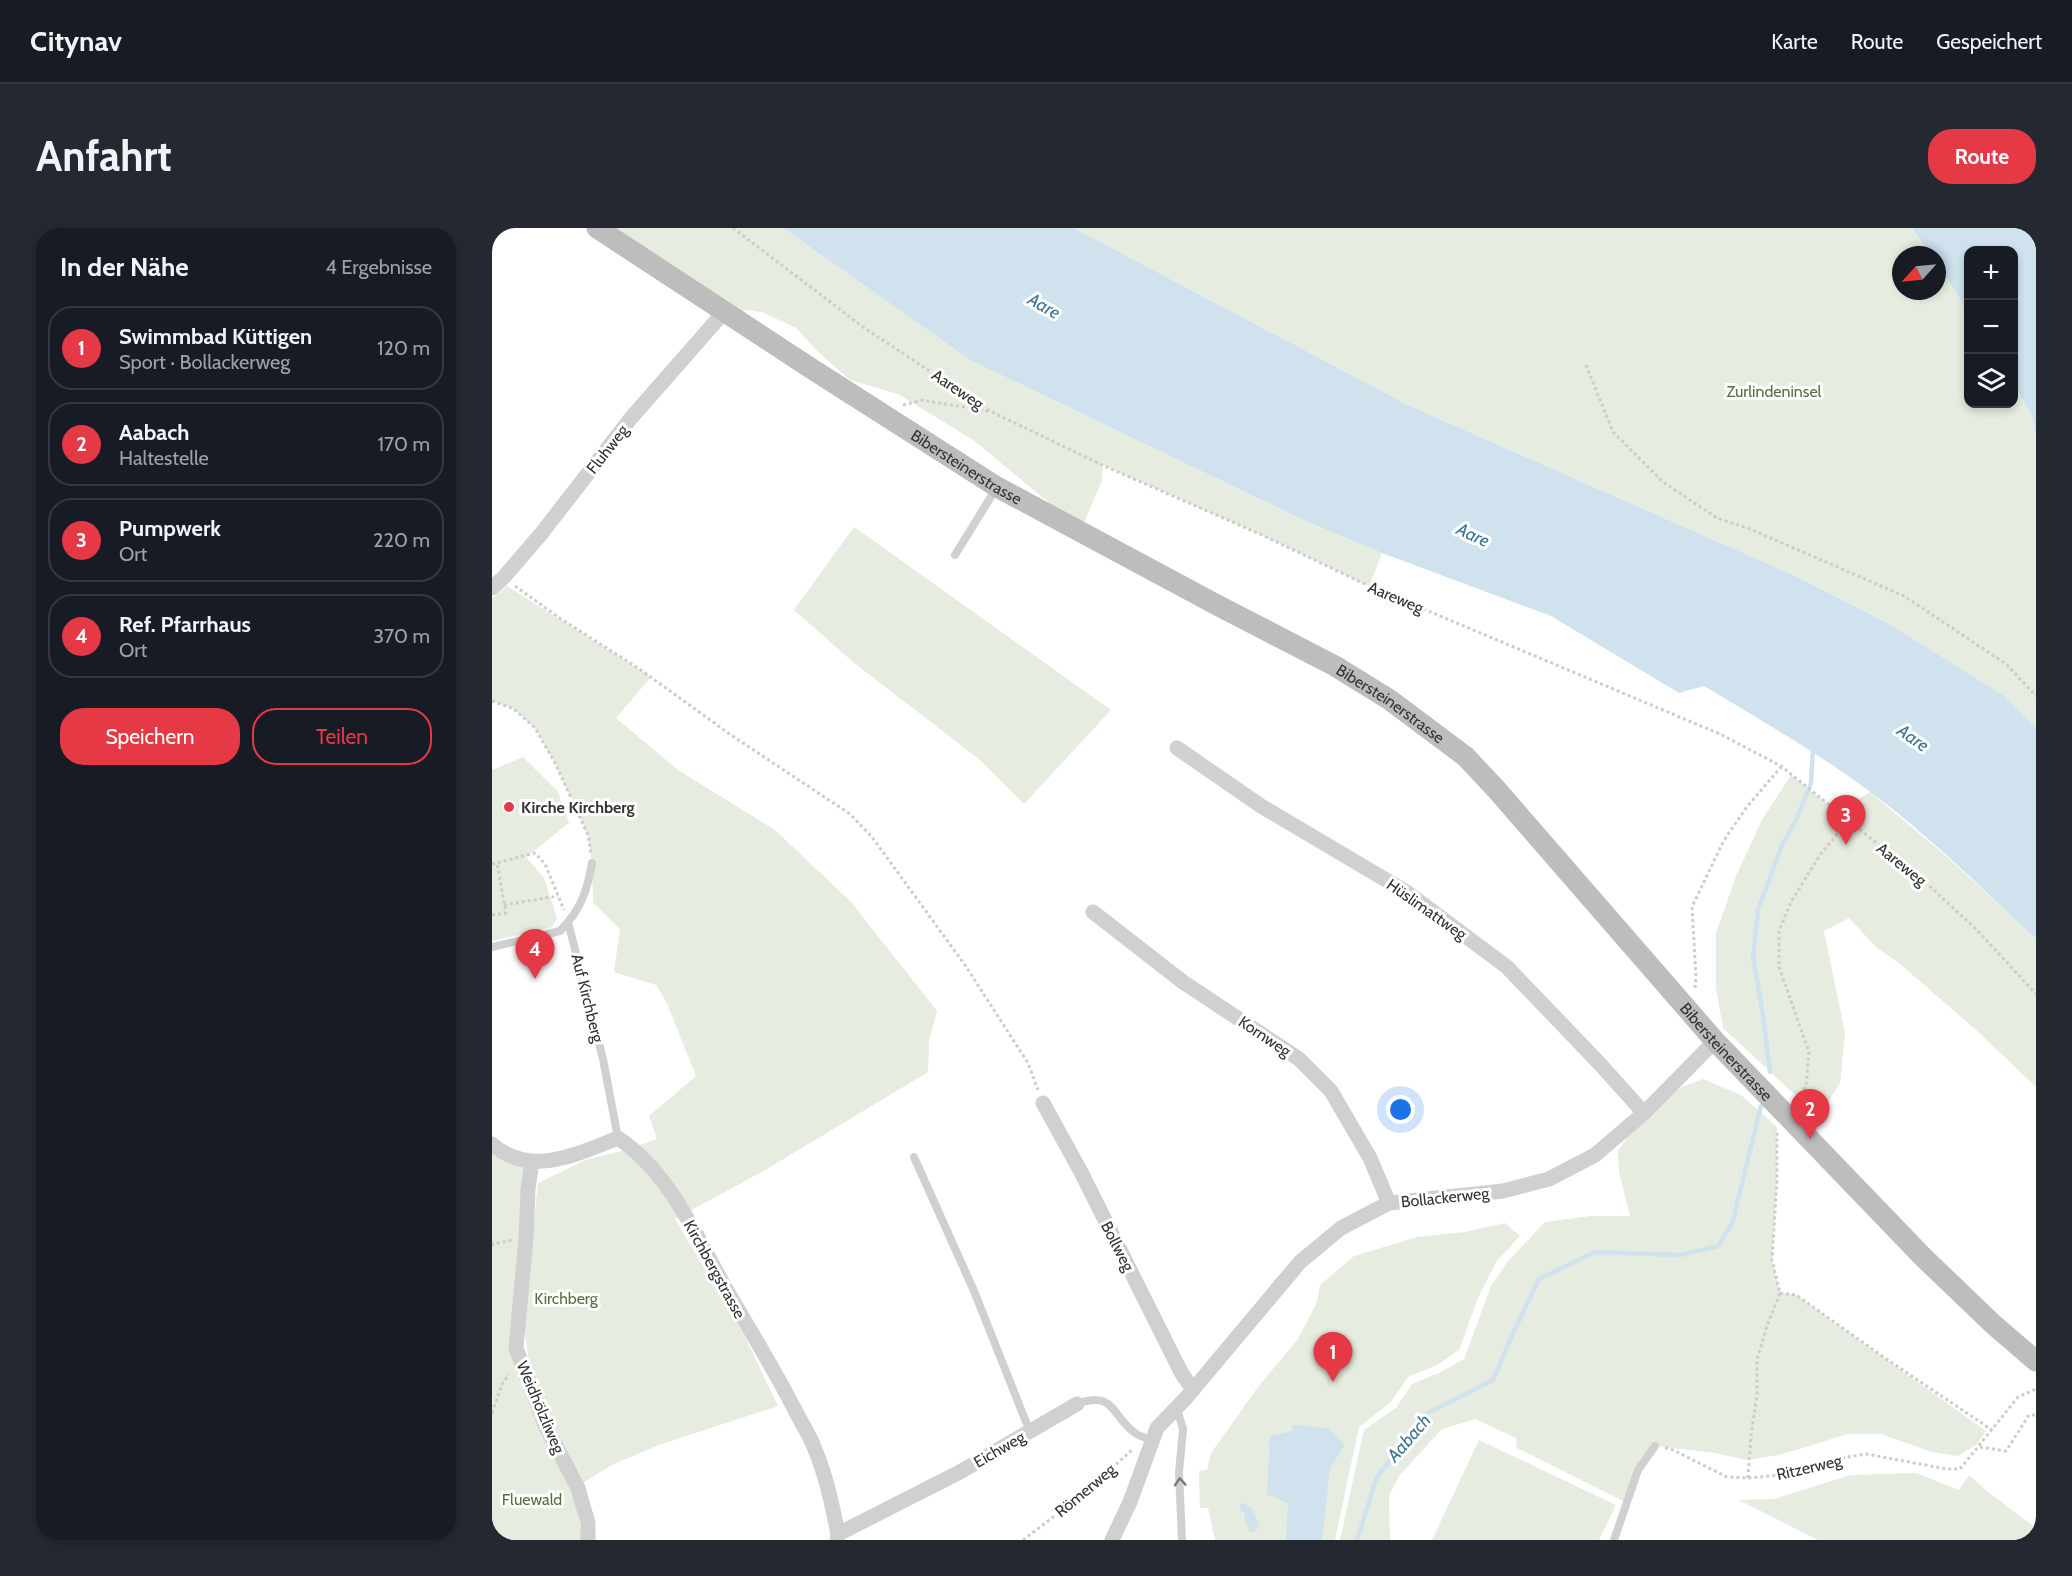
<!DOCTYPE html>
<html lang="de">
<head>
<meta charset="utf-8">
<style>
  :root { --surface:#171b24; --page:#242831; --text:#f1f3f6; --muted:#9ea1a6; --line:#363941; --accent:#e63946 }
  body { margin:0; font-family:Cabin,sans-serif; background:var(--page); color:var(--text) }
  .controls { position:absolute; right:18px; top:18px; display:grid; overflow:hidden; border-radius:12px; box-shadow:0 3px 9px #0003 }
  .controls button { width:54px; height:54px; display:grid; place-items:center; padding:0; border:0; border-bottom:2px solid var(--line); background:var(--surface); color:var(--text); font:30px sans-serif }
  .compass { position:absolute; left:1400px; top:18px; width:54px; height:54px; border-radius:50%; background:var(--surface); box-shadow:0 3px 9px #0003; rotate:243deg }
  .you { position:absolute; left:909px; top:882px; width:21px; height:21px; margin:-15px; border:4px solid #fff; border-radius:50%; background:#1a73e8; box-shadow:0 0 0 9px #1a73e833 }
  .badge { display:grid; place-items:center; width:39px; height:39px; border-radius:50%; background:var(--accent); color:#fff; font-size:20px; font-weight:700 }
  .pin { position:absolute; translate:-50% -50px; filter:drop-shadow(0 2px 3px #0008) }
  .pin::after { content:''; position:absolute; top:32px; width:21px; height:18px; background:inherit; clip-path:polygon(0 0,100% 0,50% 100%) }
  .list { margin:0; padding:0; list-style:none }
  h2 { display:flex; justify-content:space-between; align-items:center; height:78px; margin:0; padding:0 24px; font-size:26px }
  h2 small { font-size:20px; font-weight:400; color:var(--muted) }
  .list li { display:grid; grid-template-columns:39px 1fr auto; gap:18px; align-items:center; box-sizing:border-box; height:84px; margin:0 12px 12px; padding:0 12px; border:2px solid var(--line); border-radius:24px }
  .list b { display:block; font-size:22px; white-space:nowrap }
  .list p { margin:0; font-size:20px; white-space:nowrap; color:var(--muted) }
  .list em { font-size:20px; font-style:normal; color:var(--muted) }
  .actions { display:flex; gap:12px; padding:18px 24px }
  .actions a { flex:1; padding:14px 0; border:2px solid var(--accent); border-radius:24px; text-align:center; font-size:21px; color:var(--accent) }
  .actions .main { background:var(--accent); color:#fff }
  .icon { flex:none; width:33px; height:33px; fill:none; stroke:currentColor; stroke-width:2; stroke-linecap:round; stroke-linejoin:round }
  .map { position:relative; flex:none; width:1544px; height:1312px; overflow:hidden; border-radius:24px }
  header { display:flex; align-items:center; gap:36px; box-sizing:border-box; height:84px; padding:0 30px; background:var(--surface); border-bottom:2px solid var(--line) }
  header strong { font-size:28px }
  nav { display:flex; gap:33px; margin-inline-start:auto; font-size:21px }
  .intro { display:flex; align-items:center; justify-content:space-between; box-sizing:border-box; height:144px; padding:0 36px }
  h1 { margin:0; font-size:42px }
  .button { padding:15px 27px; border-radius:24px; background:var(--accent); color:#fff; font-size:21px; font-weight:700 }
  main { display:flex; gap:36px; padding:0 36px }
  aside { flex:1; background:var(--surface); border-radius:24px; box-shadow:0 3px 9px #0003 }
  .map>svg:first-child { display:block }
  .green { fill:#e6ecdf }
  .water { fill:#cfe2ee }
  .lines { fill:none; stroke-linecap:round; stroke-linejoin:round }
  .stream { stroke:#cfe2ee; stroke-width:4.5 }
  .path { stroke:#cdcdcd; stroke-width:3; stroke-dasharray:3 3; stroke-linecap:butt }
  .lane { stroke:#d0d0d0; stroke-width:8 }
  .street { stroke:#d0d0d0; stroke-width:15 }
  .secondary { stroke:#bdbdbd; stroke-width:21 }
  .oneway { stroke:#7a7a7a }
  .poi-dot { fill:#e63946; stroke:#fff; stroke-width:2 }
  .labels { text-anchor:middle; stroke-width:6; stroke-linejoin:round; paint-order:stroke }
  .street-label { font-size:16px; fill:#333; stroke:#fff }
  .park-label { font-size:16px; fill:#56703f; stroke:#fff }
  .poi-label { font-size:16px; font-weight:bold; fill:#333; stroke:#fff; text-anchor:start }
  .water-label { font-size:18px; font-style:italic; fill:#3f7597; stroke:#fff }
</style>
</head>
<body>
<header>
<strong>Citynav</strong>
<nav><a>Karte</a><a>Route</a><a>Gespeichert</a></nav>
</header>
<div class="intro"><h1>Anfahrt</h1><a class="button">Route</a></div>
<main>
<aside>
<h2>In der Nähe<small>4 Ergebnisse</small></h2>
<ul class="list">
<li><span class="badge">1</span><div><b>Swimmbad Küttigen</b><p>Sport · Bollackerweg</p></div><em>120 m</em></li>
<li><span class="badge">2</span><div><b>Aabach</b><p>Haltestelle</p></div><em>170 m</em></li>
<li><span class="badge">3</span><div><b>Pumpwerk</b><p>Ort</p></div><em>220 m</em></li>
<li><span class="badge">4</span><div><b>Ref. Pfarrhaus</b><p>Ort</p></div><em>370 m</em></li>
</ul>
<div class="actions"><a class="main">Speichern</a><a>Teilen</a></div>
</aside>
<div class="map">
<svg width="1544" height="1312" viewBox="0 0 1544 1312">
  <rect width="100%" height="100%" fill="#fff"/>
  <!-- green -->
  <g class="green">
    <path d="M 118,0 L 291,0 L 478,132 L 809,291 L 890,325 L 877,358 L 770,307 L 611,237 L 610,253 L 589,301 L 481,212 L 406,166 L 358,152 L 325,123 L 304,100 L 270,84 L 254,82 L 247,84 Z"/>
    <path d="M 582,0 L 1420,0 L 1439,27 L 1409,27 L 1409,63 L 1445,63 L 1445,35 L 1476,84 L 1476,176 L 1522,176 L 1522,157 L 1539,186 L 1544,204 L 1544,500 L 1511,467 L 1394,394 L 1299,346 L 918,178 Z"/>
    <path d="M 362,299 L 619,482 L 532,576 L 488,532 L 361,434 L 302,382 Z"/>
    <path d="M 15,358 L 159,449 L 124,490 L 186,542 L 283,602 L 359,674 L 445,783 L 437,813 L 436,844 L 275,941 L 183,991 L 252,1107 L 286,1178 L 167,1217 L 120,1237 L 89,1256 L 51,1193 L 39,1147 L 31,1094 L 46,955 L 96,931 L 130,923 L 165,911 L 157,888 L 204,848 L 174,773 L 164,757 L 122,744 L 128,701 L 101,675 L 100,635 L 96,607 L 63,535 L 43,500 L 22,481 L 0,473 L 0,370 Z"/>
    <path d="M 31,529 L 66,564 L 77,595 L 34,629 L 52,650 L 65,690 L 60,699 L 0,713 L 0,542 Z"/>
    <path d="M 1299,547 L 1346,584 L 1378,564 L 1454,628 L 1544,711 L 1544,859 L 1483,801 L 1408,736 L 1384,719 L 1357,690 L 1332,703 L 1353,805 L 1348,855 L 1333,879 L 1325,887 L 1231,800 L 1224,760 L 1224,705 L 1244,648 L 1270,592 Z"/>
    <path d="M 1211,851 L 1249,867 L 1285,899 L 1285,951 L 1280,1032 L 1288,1065 L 1304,1067 L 1494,1203 L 1484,1217 L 1466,1228 L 1440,1224 L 1389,1206 L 1356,1206 L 1287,1227 L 1254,1232 L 1224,1225 L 1163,1218 L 1146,1242 L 1135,1275 L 1025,1220 L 1024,1210 L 983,1191 L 950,1201 L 907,1248 L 897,1268 L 898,1312 L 848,1312 L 872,1202 L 904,1180 L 920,1156 L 947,1145 L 972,1131 L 999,1058 L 1016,1033 L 1053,994 L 1099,988 L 1138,988 L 1127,944 L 1126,923 L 1152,885 L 1172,866 Z"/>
    <path d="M 0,918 L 36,940 L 19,1122 L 82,1267 L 91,1312 L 0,1312 Z"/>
    <path d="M 1013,995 L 1028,1008 L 1004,1034 L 986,1070 L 967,1122 L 945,1137 L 916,1149 L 899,1174 L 867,1199 L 843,1312 L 723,1312 L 716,1280 L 708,1280 L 707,1243 L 715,1242 L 719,1225 L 766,1159 L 806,1111 L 825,1074 L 828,1057 L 862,1028 L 925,1009 L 973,1004 Z"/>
    <path d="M 987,1212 L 1124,1277 L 1107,1312 L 940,1312 Z"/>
    <path d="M 1424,1245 L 1467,1262 L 1477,1247 L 1496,1264 L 1544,1300 L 1544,1312 L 1326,1312 L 1247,1272 L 1282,1271 L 1359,1247 Z"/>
  </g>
  <!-- water -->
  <g class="water">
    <path d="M 291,0 L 582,0 L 918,178 L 1299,346 L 1394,394 L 1511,467 L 1544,500 L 1544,711 C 1490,661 1437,607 1377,563 C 1325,524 1268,492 1212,458 L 1187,465 L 1059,388 L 890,325 L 809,291 L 478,132 Z"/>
    <path d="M 1420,0 L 1544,0 L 1544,204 L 1539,186 L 1522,157 L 1522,22 L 1476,22 L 1476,84 L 1445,35 L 1445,27 L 1439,27 Z"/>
    <path d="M 801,1197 L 836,1200 L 853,1217 L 838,1240 L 830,1312 L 791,1312 L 794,1310 L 796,1275 L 775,1266 L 778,1208 L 800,1203 Z"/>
    <path d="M 753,1275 L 755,1278 L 758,1278 L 767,1296 L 765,1302 L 761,1304 L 757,1304 L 757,1298 L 754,1298 L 752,1284 L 749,1284 L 748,1276 Z"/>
  </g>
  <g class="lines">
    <!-- stream -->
    <g class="stream">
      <path d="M 1278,844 L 1271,786 L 1261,730 L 1266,682 L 1290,617 L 1305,590 L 1319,555 L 1321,520"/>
      <path d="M 865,1312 L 885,1249 L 934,1186 L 1001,1152 L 1021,1105 L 1047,1051 L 1103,1024 L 1188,1027 L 1226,1018 L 1240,996 L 1269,878"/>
    </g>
    <!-- path -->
    <g class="path">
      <path d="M 241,0 L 371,99 L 498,183 L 610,237 L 770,307 L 877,358 L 1228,506 L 1289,538 L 1433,654 L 1484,701 L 1544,766"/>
      <path d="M 1094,137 L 1121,204 L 1171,254 L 1225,290 L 1258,301 L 1412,368 L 1514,436 L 1544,468"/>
      <path d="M 411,177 L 430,172 L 496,183"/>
      <path d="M 23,358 L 69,391 L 146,440 L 239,507 L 358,586 L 380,609 L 473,737 L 536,835 L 546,862"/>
      <path d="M 0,473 L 22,481 L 43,500 L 63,535 L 96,607 L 99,626"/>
      <path d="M 0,636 L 43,625 L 53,636 L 72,682"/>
      <path d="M 12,677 L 66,668"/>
      <path d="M 0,687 L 14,685 L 5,635"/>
      <path d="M 1203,760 L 1204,750 L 1200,679 L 1231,614 L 1254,580 L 1289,539"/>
      <path d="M 1305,872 L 1314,858 L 1317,824 L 1287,739 L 1287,703 L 1299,674 L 1328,627 L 1356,593"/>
      <path d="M 0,1018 L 1,1016 L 21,1012"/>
      <path d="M 1288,1065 L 1304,1067 L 1393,1130 L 1500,1202"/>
      <path d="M 0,1185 L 10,1156 L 17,1146"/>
      <path d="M 1488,1219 L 1514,1223 L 1537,1187 L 1544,1187"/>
      <path d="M 1173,1220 L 1181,1222 L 1235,1249 L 1256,1250 L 1289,1247 L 1344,1231 L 1374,1226 L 1455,1241 L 1468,1241 L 1526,1169 L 1544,1161"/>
      <path d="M 1256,1250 L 1259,1208 L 1265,1167 L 1265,1132 L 1275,1098 L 1288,1065 L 1280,1032 L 1285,951 L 1285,905"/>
      <path d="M 531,1312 L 589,1268 L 641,1221"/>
    </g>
    <!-- lane -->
    <g class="lane">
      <path d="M 463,327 L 505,259"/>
      <path d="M 100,635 C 96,658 91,676 76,694 L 111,831 L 126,910"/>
      <path d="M 0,719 L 68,703 L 76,694"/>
      <path d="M 422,929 L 482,1063 L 538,1204"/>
      <path d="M 585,1176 C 623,1162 619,1188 643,1205 C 648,1209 655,1210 661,1212"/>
      <path d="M 685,1181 L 691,1201 L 687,1244 L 690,1312"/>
      <path d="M 1122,1312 L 1146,1242 L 1163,1218"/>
    </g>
    <!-- street -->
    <g class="street">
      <path d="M 0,360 L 11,350 L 49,306 L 139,190 L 232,84"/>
      <path d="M 685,520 L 769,578 L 916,665 L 1015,739 L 1107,835 L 1152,885"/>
      <path d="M 601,684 L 691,754 L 807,831 L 839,863 L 878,930 L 897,975"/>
      <path d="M 551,875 L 589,944 L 689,1144 L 701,1162"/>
      <path d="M 0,916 C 38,950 85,926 126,910 C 180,946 206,1013 238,1068 C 260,1105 283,1143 303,1182 C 309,1194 317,1206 322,1219 C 334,1247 340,1276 346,1306 L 345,1312"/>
      <path d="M 40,934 L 36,961 L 34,1010 L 24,1120 L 54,1199 L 86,1260 L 96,1295 L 96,1312"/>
      <path d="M 346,1306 L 466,1245 L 585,1176"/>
      <path d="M 620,1312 L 638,1274 L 665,1200 L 694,1170 L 808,1034 L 849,1000 L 897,975 L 1011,963 L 1057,951 L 1103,927 L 1152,885 L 1223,813"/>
    </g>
    <!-- secondary -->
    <path class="secondary" id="s1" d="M 105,0 L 320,141 L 505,259 L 725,377 L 843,438 L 898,472 L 974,529 L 1004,561 L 1223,813 L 1431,1029 L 1502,1097 L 1544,1133"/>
  </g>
  <!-- one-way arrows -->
  <defs><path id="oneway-chevron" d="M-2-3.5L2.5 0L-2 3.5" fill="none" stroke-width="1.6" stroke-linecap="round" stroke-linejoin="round" transform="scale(1.5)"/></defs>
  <use class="oneway" href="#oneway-chevron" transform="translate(688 1254) rotate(-94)"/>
  <!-- markers -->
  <circle class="poi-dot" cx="17" cy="579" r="6"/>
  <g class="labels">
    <!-- street labels -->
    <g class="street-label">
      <text transform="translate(466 161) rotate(34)" y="6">Aareweg</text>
      <text transform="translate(115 221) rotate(-52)" y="6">Fluhweg</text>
      <text dy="6" stroke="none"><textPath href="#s1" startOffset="440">Bibersteinerstrasse</textPath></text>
      <text transform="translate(904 369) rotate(23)" y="6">Aareweg</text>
      <text dy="6" stroke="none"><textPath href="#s1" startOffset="926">Bibersteinerstrasse</textPath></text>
      <text transform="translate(1410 636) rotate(39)" y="6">Aareweg</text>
      <text transform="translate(935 681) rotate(35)" y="6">Hüslimattweg</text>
      <text transform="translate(96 770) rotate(76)" y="6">Auf Kirchberg</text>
      <text transform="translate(773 808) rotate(34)" y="6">Kornweg</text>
      <text dy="6" stroke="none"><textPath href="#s1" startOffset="1412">Bibersteinerstrasse</textPath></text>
      <text transform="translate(953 969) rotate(-6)" y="6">Bollackerweg</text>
      <text transform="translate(626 1018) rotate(63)" y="6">Bollweg</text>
      <text transform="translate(223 1041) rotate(61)" y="6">Kirchbergstrasse</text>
      <text transform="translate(49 1179) rotate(67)" y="6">Weidhölzliweg</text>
      <text transform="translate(507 1221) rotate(-30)" y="6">Eichweg</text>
      <text transform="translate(1317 1239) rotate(-13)" y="6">Ritzerweg</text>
      <text transform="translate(593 1262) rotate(-40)" y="6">Römerweg</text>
    </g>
    <!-- park labels -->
    <g class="park-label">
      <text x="1282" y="169">Zurlindeninsel</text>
      <text x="74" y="1076">Kirchberg</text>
      <text x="40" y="1277">Fluewald</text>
    </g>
    <!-- poi labels -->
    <g class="poi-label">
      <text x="29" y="585">Kirche Kirchberg</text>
    </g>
    <!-- water labels -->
    <g class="water-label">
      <text transform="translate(552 78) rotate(29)" y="6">Aare</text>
      <text transform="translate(981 307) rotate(25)" y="6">Aare</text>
      <text transform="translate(1421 510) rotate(35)" y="6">Aare</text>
      <text transform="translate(917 1210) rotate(-49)" y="6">Aabach</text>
    </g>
  </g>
</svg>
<div class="controls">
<button>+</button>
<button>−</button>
<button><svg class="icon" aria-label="layers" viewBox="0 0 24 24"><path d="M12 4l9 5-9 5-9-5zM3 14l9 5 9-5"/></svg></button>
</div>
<svg class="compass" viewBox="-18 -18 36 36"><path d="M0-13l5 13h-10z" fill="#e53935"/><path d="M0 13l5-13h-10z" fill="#9ea1a6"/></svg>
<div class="you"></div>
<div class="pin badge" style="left:841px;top:1154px">1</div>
<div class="pin badge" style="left:1318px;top:911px">2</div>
<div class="pin badge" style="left:1354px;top:617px">3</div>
<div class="pin badge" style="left:43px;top:751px">4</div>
</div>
</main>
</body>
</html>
